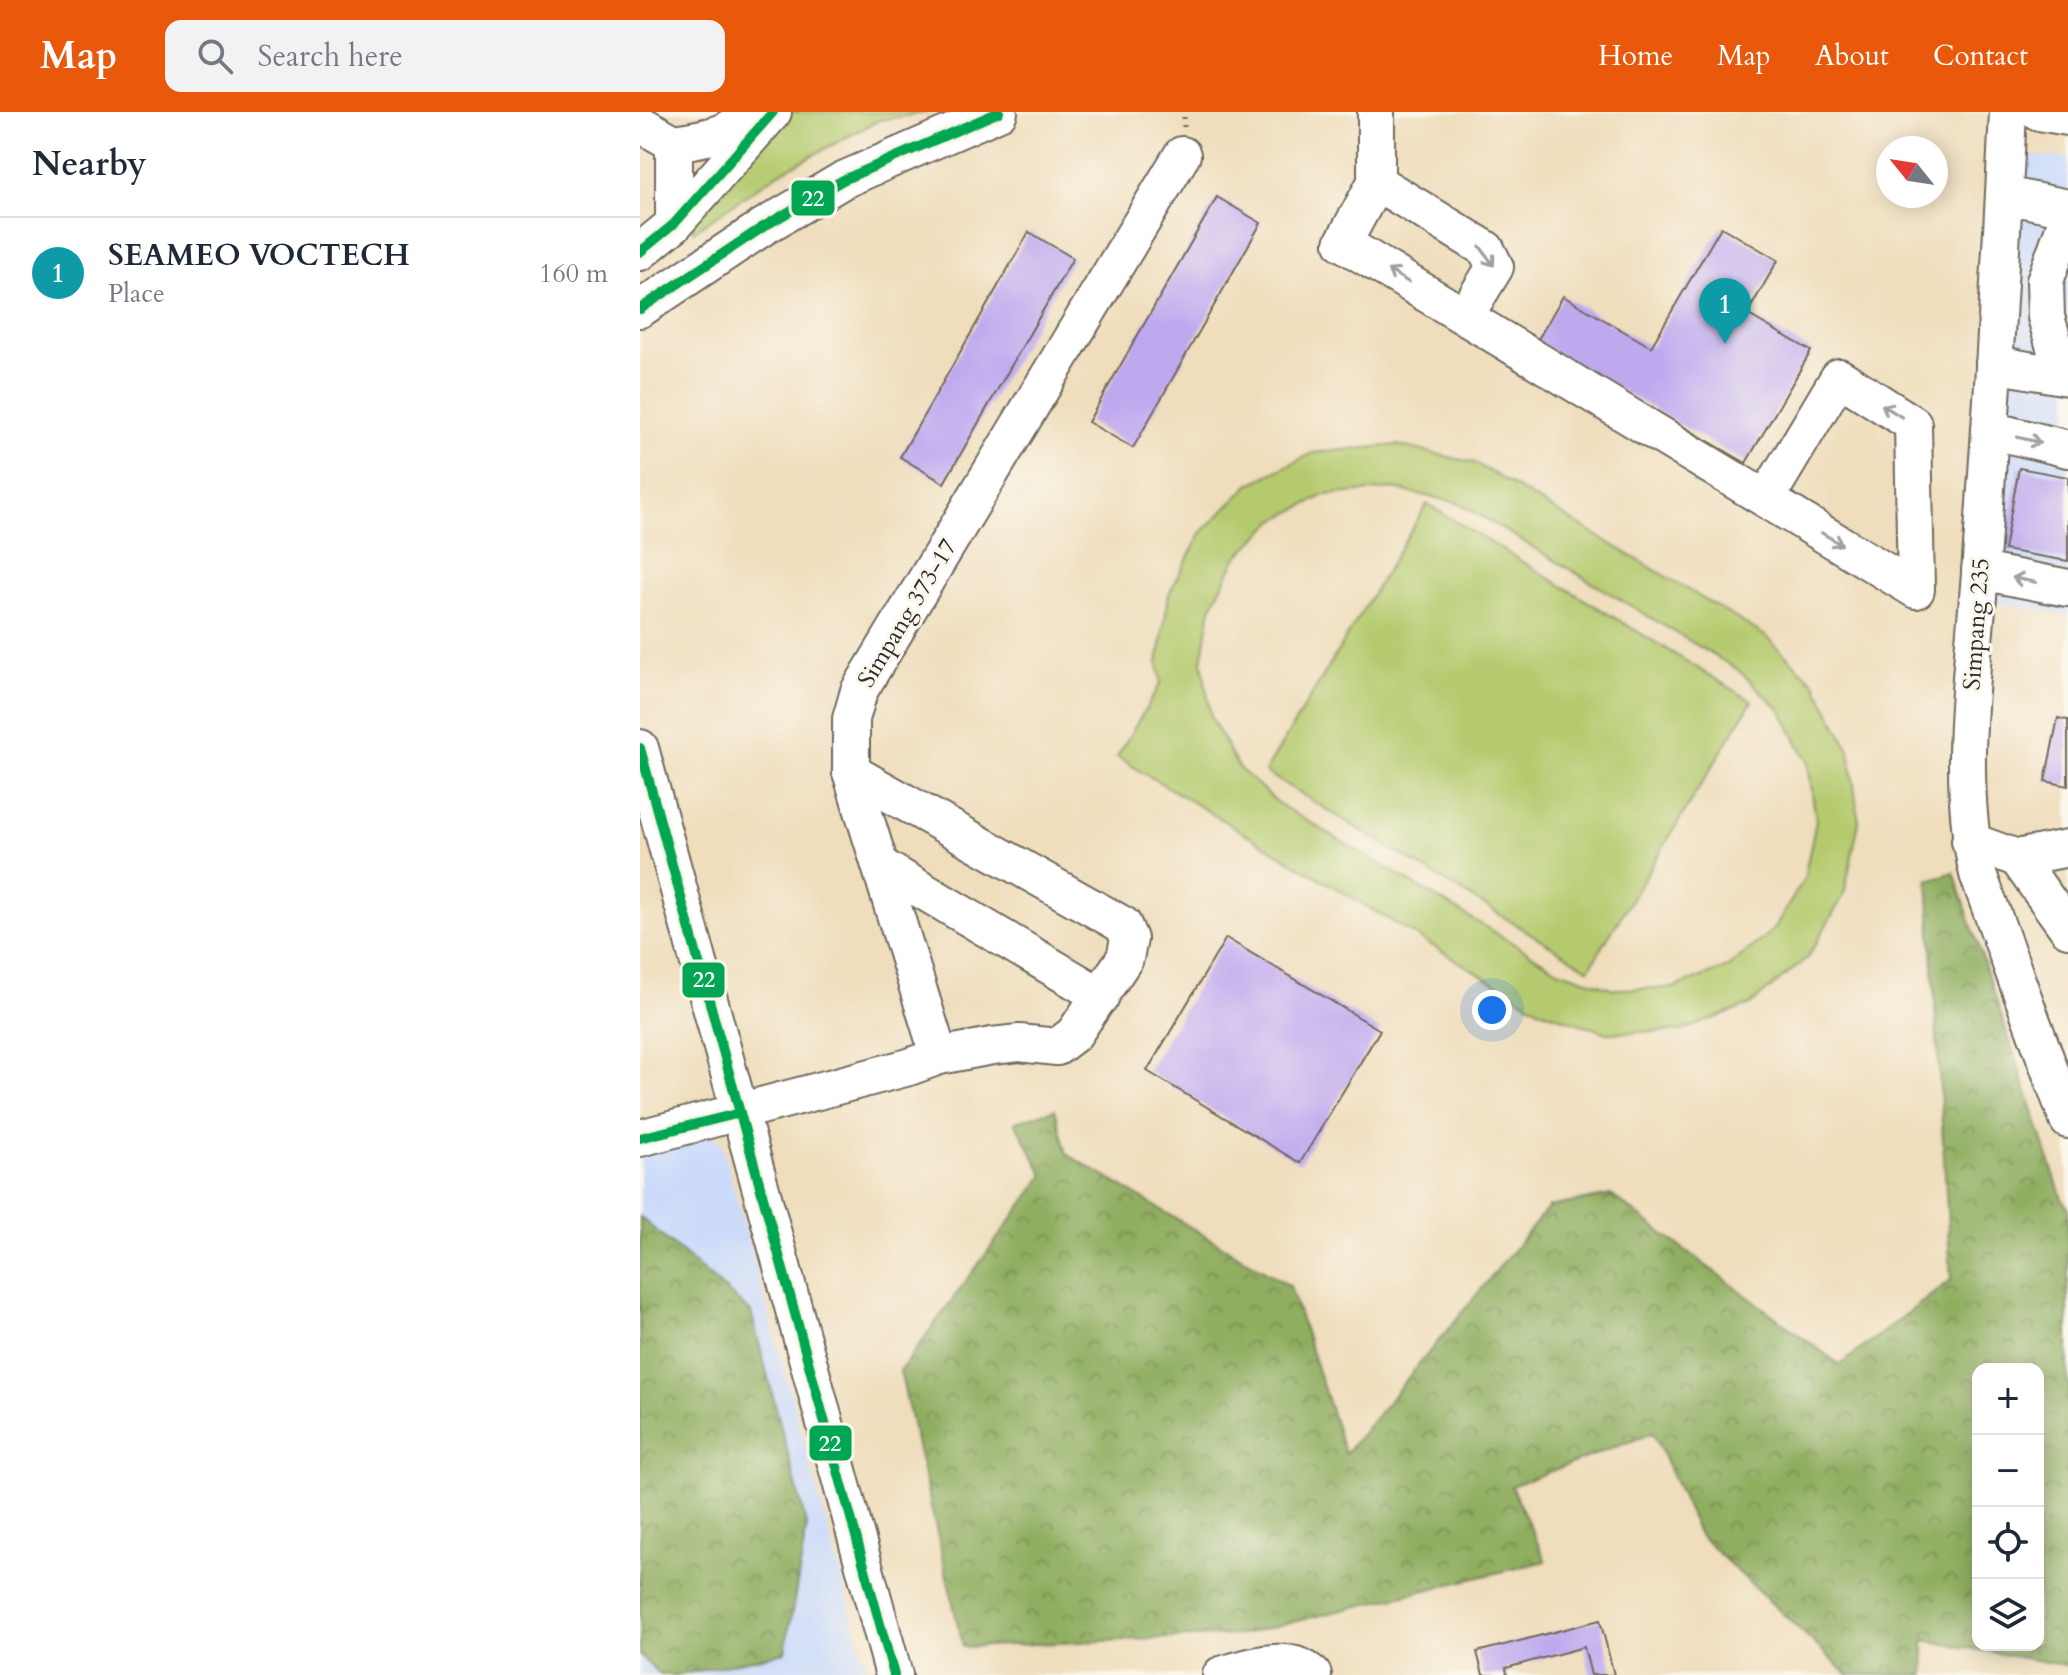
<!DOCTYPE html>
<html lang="en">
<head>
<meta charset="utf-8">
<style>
  :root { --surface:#fff; --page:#f2f2f3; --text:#1f2937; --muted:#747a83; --line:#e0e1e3; --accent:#ea580c }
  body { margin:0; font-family:Cardo,serif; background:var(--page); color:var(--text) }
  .controls { position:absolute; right:24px; bottom:24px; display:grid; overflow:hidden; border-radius:16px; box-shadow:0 4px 20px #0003 }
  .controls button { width:72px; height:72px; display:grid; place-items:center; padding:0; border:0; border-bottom:2px solid var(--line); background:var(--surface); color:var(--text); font:40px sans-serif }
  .compass { position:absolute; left:1236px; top:24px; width:72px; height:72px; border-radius:50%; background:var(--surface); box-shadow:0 4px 20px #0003; rotate:300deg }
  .you { position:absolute; left:852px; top:898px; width:28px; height:28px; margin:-20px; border:6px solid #fff; border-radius:50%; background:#1a73e8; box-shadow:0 0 0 12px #1a73e833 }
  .badge { display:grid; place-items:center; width:52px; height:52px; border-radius:50%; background:var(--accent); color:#fff; font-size:26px; font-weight:700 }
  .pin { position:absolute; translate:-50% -66px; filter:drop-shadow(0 2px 4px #0008) }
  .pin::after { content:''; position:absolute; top:42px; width:28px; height:24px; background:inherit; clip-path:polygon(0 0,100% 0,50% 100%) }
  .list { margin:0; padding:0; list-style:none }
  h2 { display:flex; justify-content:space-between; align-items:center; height:104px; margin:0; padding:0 32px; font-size:34px }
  h2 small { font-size:26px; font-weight:400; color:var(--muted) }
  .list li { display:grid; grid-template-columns:52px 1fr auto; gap:24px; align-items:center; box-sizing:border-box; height:112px; padding:0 32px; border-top:2px solid var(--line) }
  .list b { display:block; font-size:30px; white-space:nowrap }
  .list p { margin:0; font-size:26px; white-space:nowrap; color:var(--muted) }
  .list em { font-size:26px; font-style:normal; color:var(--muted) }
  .icon { flex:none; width:44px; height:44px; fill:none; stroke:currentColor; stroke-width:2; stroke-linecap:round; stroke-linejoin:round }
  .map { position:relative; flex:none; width:1428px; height:1563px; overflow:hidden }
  header { display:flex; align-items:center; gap:48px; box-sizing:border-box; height:112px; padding:0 40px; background:var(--accent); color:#fff }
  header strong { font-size:38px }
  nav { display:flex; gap:44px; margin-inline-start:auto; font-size:28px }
  .search { width:560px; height:72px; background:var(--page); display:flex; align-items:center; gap:20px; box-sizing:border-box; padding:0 28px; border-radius:16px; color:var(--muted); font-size:30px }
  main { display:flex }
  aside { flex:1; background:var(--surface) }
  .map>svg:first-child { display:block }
  .built { fill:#ccdbfa }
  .green { fill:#b5ca6e; stroke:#707a4c; stroke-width:2; fill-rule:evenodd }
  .forest { fill:url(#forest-crowns); stroke:#5e6c46; stroke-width:2; fill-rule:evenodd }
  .building { fill:#bea9ef }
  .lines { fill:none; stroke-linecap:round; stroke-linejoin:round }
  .minor-casing { stroke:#70695d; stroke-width:40 }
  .path { stroke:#70695d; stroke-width:5; stroke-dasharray:2 6; stroke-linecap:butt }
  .minor { stroke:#fff; stroke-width:36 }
  .bus-1-casing { stroke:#fbf7ec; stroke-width:16 }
  .bus-1 { stroke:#00a651; stroke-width:10 }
  .oneway { stroke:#a0a0a0 }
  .labels { text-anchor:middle; stroke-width:6; stroke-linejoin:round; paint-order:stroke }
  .street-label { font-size:24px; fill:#2b2b2b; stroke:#fbf7ec }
  .line-badge { stroke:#fbf7ec; stroke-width:3 }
  .badge-label { font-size:22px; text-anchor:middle; font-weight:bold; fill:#fff }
</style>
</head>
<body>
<header>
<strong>Map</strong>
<div class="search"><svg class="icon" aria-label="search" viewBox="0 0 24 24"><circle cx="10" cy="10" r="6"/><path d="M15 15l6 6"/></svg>Search here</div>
<nav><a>Home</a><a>Map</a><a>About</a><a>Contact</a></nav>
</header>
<main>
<aside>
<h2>Nearby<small></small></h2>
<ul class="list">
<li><span class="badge" style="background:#0f9aa8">1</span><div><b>SEAMEO VOCTECH</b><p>Place</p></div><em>160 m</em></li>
</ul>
</aside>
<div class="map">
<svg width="1428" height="1563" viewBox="0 0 1428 1563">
  <defs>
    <pattern id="forest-crowns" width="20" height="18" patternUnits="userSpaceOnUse" patternTransform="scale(2)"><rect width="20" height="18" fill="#90ae61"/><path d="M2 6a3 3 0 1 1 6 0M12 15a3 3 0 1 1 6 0" fill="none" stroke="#768e50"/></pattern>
  </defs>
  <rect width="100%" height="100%" fill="#fbf7ec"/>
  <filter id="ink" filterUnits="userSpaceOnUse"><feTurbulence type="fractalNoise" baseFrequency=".0125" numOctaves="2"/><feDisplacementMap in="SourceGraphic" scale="16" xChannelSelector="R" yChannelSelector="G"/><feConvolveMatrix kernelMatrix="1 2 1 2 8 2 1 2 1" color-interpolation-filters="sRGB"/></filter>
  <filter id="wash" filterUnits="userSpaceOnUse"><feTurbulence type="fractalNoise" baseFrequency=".006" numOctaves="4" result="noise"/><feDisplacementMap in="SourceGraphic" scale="32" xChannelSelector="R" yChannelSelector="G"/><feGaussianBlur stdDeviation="1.8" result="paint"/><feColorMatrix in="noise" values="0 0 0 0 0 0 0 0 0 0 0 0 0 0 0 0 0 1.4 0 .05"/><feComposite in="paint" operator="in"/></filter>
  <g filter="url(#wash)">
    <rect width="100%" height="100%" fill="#efddbb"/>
    <!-- built -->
    <g class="built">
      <path d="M 1377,44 L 1428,45 L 1428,503 L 1354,490 Z"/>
      <path d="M 58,1014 L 81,1029 L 228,1563 L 0,1563 L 0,1028 Z"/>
    </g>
    <!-- green -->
    <g class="green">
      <path d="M 150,0 L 291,0 L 239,8 L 137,62 L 54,119 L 48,112 Z"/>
      <path d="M 757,333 L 835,351 L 1124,523 L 1175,571 L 1209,637 L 1219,710 L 1204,783 L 1167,846 L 1110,893 L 1041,919 L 967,921 L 900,898 L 477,645 L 521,571 L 518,551 L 529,482 L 561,421 L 610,372 L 673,341 ZM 754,377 L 819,391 L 1098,558 L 1141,598 L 1168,650 L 1176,709 L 1164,767 L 1134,817 L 1088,855 L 1033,876 L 974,877 L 918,858 L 639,692 L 598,655 L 571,605 L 562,550 L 571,496 L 596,446 L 635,408 L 685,383 Z"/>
      <path d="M 787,392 L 1112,589 L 949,857 L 625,660 Z"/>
    </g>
    <!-- forest -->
    <g class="forest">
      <path d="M 1314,760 L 1422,1087 L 1428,1096 L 1428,1554 L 1284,1528 L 1285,1563 L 1208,1563 L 1059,1423 L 1013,1321 L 871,1374 L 906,1449 L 599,1523 L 323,1535 L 260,1259 L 404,1063 L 375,1010 L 415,997 L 427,1042 L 650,1174 L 705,1342 L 909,1095 L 971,1083 L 1200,1253 L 1311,1168 L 1288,768 ZM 1338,1257 L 1398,1257 L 1398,1533 L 1338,1533 Z"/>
      <path d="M 0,1105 L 111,1200 L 167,1415 L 145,1540 L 39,1563 L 20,1563 L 0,1544 Z"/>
    </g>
    <g id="blocks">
      <!-- building -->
      <g class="building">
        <path d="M 577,85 L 621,111 L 493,336 L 448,310 Z"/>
        <path d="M 1081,115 L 1138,148 L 1107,202 L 1171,239 L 1106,351 L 897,229 L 923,184 L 1011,235 Z"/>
        <path d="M 389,120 L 433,146 L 304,371 L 260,345 Z"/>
        <path d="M 1379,356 L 1428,365 L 1428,449 L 1364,438 Z"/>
        <path d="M 1418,606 L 1428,608 L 1428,674 L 1405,669 Z"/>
        <path d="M 586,826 L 740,918 L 660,1051 L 507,959 Z"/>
        <path d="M 960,1508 L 974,1563 L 951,1563 L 944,1535 L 866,1556 L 867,1563 L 843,1563 L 837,1540 Z"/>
      </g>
    </g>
  </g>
  <g filter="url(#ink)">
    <use href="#blocks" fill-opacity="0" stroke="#70695d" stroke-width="2"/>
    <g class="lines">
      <!-- minor casing -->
      <g class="minor-casing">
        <g id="minor">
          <path d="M 736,0 L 736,70 L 703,131 L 1276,478 L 1273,312 L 1199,265 L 1126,387"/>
          <path d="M 1368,0 C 1361,149 1352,299 1341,448 C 1334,549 1315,662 1338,762 L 1428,1008"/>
          <path d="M 1399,0 L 1428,5"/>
          <path d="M 0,12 L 34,31 C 67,25 85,26 109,0"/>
          <path d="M 736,70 L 846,137 L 855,155 L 825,204"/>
          <path d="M 1364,83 L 1428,96"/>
          <path d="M 34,112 L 34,31"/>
          <path d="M 0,140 L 34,112 L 133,0"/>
          <path d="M 0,197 L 123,115 L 203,68 L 359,0"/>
          <path d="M 1354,252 L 1428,265"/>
          <path d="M 1423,263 L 1406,205 L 1405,169 L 1428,105"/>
          <path d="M 1350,318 L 1428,337"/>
          <path d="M 1340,459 L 1428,476"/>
          <path d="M 0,636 L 254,1563"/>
          <path d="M 1330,729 L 1377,746 L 1428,736"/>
          <path d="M 1377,746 L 1428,817"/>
          <path d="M 241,754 L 461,884"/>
          <path d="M 299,944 L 211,660 L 211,607 L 219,579 L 542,43"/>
          <path d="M 0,1026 L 269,955 L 299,944 L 352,934 L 379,931 L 417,935 L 434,922 L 485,846 L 489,827 L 483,813 L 211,660"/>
          <path d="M 581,1563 C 609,1555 649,1540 673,1563"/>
        </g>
      </g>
      <!-- path -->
      <path class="path" d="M 544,15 L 544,0"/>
      <!-- minor -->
      <use href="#minor" class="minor"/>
      <!-- bus-1 casing -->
      <g class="bus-1-casing">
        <g id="bus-1">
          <path d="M 0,140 L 34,112 L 133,0"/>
          <path d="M 0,197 L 123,115 L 203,68 L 359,0"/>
          <path d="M 0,636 L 254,1563"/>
          <path d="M 0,1026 L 100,1001"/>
        </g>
      </g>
      <!-- bus-1 -->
      <use href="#bus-1" class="bus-1"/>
    </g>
    <!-- one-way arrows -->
    <defs><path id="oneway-shaft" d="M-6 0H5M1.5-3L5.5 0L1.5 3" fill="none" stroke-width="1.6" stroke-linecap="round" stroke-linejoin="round" transform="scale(2)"/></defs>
    <g class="oneway">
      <use href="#oneway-shaft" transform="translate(847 144) rotate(54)"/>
      <use href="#oneway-shaft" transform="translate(758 164) rotate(-149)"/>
      <use href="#oneway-shaft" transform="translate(1252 299) rotate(-148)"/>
      <use href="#oneway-shaft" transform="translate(1389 328) rotate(14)"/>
      <use href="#oneway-shaft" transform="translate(1192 427) rotate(31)"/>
      <use href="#oneway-shaft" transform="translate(1384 468) rotate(-169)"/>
    </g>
  </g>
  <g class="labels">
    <!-- street labels -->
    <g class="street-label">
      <text transform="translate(267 501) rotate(-59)" y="8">Simpang 373-17</text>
      <text transform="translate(1336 512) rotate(-86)" y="8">Simpang 235</text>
    </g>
  </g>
  <g class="line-badge">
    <rect x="150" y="67" width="46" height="38" rx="8" fill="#00a651"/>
    <rect x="41" y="849" width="45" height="38" rx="8" fill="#00a651"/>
    <rect x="168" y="1312" width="45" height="38" rx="8" fill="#00a651"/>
  </g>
  <g class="badge-label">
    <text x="173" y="94">22</text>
    <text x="64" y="875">22</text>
    <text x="190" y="1339">22</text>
  </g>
</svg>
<div class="controls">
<button>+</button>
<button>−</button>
<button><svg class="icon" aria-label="locate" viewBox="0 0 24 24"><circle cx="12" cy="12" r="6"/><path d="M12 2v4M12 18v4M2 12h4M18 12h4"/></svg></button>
<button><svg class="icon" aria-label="layers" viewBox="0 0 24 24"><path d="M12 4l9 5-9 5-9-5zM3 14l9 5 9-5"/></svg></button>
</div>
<svg class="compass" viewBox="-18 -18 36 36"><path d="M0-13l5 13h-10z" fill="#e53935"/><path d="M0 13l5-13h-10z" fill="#747a83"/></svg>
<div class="you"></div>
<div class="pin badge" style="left:1085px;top:232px;background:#0f9aa8">1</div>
</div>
</main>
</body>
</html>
